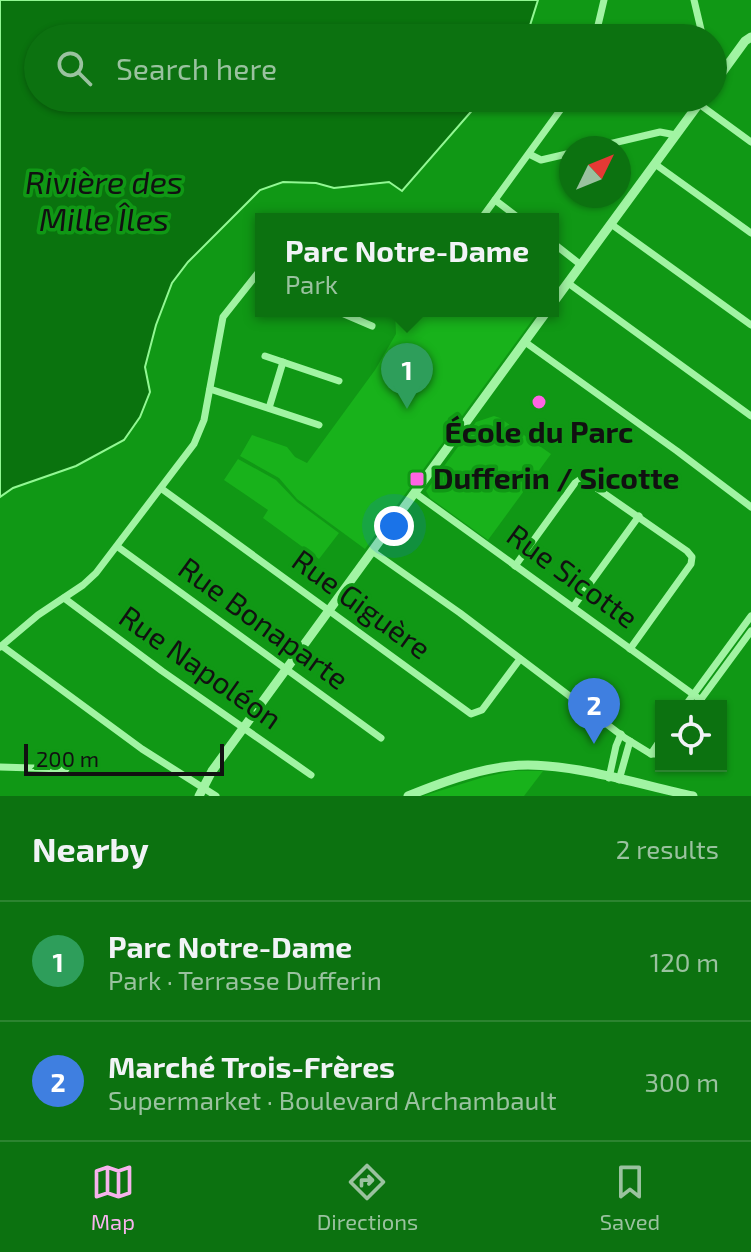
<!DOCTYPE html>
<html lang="en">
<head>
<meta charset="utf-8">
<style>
  :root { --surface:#0c7210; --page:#1a7a1e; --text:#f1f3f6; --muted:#9ac29f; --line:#2c8430; --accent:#f7b3ed }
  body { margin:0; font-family:"Exo 2",sans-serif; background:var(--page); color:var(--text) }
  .controls { position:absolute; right:24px; bottom:24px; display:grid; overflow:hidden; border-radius:0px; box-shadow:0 2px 6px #0004 }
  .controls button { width:72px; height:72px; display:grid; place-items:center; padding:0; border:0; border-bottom:2px solid var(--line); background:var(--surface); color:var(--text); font:40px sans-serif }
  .compass { position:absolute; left:559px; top:136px; width:72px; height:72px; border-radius:50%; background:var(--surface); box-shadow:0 2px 6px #0004; rotate:47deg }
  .scale { position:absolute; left:24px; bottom:20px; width:200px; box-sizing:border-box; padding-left:8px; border:4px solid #111; border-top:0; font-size:22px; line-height:28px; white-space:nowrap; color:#111; -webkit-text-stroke:6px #109815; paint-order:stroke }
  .you { position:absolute; left:394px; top:526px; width:28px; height:28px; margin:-20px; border:6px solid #fff; border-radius:50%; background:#1a73e8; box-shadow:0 0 0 12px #1a73e833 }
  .badge { display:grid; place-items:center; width:52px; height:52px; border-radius:50%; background:var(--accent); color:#fff; font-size:26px; font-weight:700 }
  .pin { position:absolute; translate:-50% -66px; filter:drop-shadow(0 2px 4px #0008) }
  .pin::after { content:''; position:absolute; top:42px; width:28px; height:24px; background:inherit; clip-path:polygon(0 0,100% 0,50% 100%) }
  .popup { position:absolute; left:255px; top:213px; width:304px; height:104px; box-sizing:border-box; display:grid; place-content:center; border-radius:0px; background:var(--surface); filter:drop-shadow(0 2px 6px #0005); font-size:26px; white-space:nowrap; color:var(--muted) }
  .popup b { font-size:30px; color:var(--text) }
  .popup::after { content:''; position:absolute; left:50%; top:100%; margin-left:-16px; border:16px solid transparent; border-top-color:var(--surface) }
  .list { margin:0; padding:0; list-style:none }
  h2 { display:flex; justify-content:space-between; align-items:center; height:104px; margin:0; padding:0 32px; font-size:34px }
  h2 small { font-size:26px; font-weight:400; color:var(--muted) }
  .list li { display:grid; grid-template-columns:52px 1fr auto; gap:24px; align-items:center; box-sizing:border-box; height:120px; padding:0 32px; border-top:2px solid var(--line) }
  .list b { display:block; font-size:30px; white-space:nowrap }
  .list p { margin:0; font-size:26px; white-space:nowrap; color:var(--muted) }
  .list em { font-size:26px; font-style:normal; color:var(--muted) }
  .icon { flex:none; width:44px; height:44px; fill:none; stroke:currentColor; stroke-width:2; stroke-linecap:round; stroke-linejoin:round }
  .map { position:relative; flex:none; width:751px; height:796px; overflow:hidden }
  .search { position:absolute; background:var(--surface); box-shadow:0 2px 6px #0004; left:24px; right:24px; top:24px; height:88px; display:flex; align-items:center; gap:20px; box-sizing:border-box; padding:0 28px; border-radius:44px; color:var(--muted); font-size:30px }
  .sheet { height:344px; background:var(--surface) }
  nav { display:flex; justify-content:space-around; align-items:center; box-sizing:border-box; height:112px; border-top:2px solid var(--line); background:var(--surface); font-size:22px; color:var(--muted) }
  nav a { display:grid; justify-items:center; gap:4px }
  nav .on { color:var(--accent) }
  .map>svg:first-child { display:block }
  .green { fill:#18b21b }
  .water { fill:#0a730e; stroke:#92f893; stroke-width:2 }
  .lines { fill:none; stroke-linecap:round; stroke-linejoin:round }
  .minor { stroke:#a1f4a3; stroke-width:7 }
  .tertiary { stroke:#a1f4a3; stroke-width:9 }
  .poi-dot { fill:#ff64e3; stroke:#109815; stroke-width:3 }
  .labels { text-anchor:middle; stroke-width:7; stroke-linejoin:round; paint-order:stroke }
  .poi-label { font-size:30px; font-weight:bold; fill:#111; stroke:#109815 }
  .street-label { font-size:30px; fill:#111; stroke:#109815 }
  .water-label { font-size:32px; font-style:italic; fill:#111; stroke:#109815 }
</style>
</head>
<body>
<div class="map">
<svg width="751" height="796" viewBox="0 0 751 796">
  <rect width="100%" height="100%" fill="#109815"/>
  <!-- green -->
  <g class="green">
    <path d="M 395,311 L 530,311 L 536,315 L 365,549 L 297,499 L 279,478 L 240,456 L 252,435 L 287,447 L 295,457 L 307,463 L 375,370 L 396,334 Z"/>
    <path d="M 494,416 L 500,418 L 551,454 L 488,540 L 430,498 L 426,491 L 476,422 Z"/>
    <path d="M 238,459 L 276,480 L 297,502 L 339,533 L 319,559 L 263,518 L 268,510 L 224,480 Z"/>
    <path d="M 513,771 L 543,771 L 524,796 L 423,796 L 484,777 Z"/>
  </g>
  <!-- water -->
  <path class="water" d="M 0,0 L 538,0 L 526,38 L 38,38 L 38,98 L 483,98 L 402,191 L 389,182 L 334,188 L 316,183 L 283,182 L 260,190 L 188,262 L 172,283 L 156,325 L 145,367 L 150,392 L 140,417 L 124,440 L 76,466 L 13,488 L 0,497 Z"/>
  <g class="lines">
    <!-- minor -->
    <g class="minor">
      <path d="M 694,0 L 703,38"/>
      <path d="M 595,38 L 604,0"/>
      <path d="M 699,104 L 751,142"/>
      <path d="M 592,148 L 660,132 L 676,135"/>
      <path d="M 529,154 L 541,160 L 571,153"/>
      <path d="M 655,164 L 751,233"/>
      <path d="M 495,200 L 520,219"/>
      <path d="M 481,219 L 569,98"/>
      <path d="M 611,224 L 751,325"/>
      <path d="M 553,243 L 581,265"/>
      <path d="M 568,283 L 751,416"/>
      <path d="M 337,311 L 372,326"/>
      <path d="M 525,342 L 677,451 L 751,507"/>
      <path d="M 265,356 L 339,381"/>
      <path d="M 210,389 L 319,425"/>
      <path d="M 269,408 L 283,362"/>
      <path d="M 162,489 L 471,714 L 482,710 L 520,659"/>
      <path d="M 415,493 L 701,700"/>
      <path d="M 118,547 L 381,738"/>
      <path d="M 372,551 L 460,613 L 625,738 L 651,754 L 661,754"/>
      <path d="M 515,566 L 575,483 L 582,478 L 687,551 L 692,557 L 691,564 L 630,649"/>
      <path d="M 64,598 L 162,671 L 311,775"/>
      <path d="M 573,607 L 639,516"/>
      <path d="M 2,646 L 142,749 L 216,796"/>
      <path d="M 0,647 L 38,615 L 83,585 L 96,573 L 194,444 L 204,420 L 223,317 L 261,269"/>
      <path d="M 685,706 L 751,616"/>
      <path d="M 696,706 L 751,631"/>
      <path d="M 651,754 L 661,739"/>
      <path d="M 0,767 L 66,769"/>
      <path d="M 609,778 L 616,746 L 621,734"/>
      <path d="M 619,780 L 630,741"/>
    </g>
    <!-- tertiary -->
    <g class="tertiary">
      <path d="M 713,85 L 745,41 L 751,37"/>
      <path d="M 553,303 L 703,98"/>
      <path d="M 199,796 L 212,771 L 547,311"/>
      <path d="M 408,796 C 445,781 488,765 528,765 C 579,765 642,785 693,796"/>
    </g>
  </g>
  <!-- markers -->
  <g class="poi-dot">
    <circle cx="539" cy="402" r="8"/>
    <rect x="409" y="471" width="16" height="16" rx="4"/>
  </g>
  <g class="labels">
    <!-- poi labels -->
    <g class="poi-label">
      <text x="539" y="443">École du Parc</text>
      <text x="433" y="489" text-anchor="start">Dufferin / Sicotte</text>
    </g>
    <!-- street labels -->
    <g class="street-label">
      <text transform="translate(572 577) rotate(36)" y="10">Rue Sicotte</text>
      <text transform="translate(361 605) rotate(36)" y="10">Rue Giguère</text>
      <text transform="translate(263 624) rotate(36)" y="10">Rue Bonaparte</text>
      <text transform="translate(200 668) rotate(35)" y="10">Rue Napoléon</text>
    </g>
    <!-- water labels -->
    <g class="water-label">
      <text x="104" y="194">Rivière des<tspan x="104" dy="37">Mille Îles</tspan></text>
    </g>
  </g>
</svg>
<div class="controls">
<button><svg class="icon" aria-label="locate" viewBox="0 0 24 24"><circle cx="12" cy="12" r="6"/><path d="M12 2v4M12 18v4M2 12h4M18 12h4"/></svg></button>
</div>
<svg class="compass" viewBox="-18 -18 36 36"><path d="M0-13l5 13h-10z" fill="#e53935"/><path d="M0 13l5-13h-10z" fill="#9ac29f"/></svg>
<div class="scale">200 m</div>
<div class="you"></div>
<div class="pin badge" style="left:407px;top:409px;background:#2e9e5b">1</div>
<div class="popup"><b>Parc Notre-Dame</b>Park</div>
<div class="pin badge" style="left:594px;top:744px;background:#3f7fe0">2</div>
<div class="search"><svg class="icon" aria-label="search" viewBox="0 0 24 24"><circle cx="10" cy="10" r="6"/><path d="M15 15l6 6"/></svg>Search here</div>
</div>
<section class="sheet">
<h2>Nearby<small>2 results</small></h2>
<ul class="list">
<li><span class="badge" style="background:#2e9e5b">1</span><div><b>Parc Notre-Dame</b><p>Park · Terrasse Dufferin</p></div><em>120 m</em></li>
<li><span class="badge" style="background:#3f7fe0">2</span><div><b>Marché Trois-Frères</b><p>Supermarket · Boulevard Archambault</p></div><em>300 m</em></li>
</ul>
</section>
<nav>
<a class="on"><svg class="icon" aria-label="map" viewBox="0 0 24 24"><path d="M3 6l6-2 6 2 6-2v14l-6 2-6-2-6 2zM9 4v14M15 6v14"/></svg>Map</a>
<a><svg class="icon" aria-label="directions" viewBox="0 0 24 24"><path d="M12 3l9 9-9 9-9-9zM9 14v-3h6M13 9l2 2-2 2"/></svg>Directions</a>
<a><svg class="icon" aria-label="saved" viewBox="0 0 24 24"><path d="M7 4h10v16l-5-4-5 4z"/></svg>Saved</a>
</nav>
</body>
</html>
